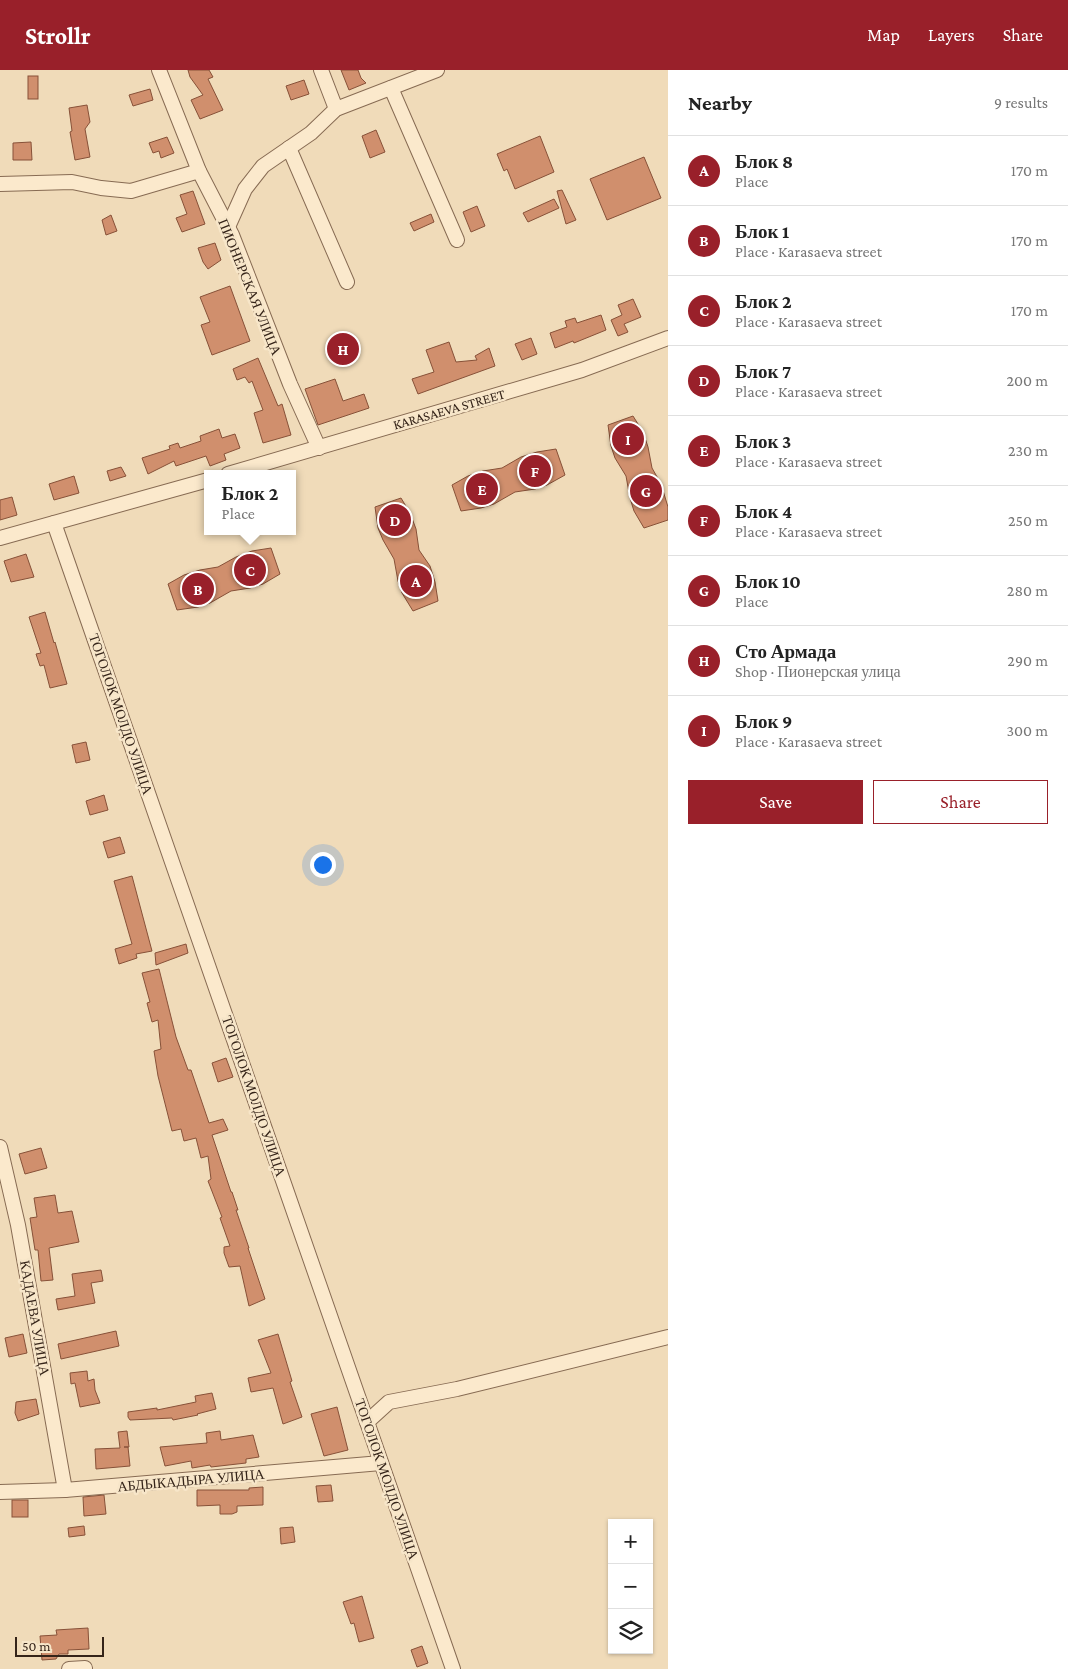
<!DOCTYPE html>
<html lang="en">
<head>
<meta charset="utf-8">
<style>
  :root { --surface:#fff; --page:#f6f6f6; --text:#222; --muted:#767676; --line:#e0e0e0; --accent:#99202a }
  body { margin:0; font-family:"Crimson Pro",serif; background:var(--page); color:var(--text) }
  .controls { position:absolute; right:15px; bottom:15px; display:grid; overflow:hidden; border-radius:0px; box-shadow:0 1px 4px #0004 }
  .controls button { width:45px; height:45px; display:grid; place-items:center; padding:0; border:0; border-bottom:1px solid var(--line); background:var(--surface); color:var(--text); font:25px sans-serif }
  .scale { position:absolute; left:15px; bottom:12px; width:89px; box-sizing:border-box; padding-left:5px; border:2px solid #352419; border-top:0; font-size:14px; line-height:18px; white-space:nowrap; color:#352419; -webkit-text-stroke:4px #f7e6c9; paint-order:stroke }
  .you { position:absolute; left:322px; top:794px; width:18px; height:18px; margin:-12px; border:4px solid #fff; border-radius:50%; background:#1a73e8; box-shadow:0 0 0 8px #1a73e833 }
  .badge { display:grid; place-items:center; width:32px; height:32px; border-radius:50%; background:var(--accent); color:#fff; font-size:16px; font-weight:700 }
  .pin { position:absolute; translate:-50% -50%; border:2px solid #fff; box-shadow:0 1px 5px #0006 }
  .popup { position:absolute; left:204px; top:400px; width:92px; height:65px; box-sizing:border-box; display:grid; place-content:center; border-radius:0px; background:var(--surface); filter:drop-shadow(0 1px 4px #0005); font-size:16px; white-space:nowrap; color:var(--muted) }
  .popup b { font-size:19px; color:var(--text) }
  .popup::after { content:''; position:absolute; left:50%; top:100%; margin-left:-10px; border:10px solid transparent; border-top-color:var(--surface) }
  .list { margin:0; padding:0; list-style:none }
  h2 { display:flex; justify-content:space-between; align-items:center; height:65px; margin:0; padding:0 20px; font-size:21px }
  h2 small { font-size:16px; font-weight:400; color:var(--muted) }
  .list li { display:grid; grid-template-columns:32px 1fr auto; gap:15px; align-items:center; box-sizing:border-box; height:70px; padding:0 20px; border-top:1px solid var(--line) }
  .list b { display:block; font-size:19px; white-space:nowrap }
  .list p { margin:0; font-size:16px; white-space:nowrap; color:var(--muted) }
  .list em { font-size:16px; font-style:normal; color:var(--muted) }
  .actions { display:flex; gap:10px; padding:15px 20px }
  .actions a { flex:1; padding:11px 0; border:1px solid var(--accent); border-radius:0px; text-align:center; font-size:18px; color:var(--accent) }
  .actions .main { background:var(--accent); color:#fff }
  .icon { flex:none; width:28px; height:28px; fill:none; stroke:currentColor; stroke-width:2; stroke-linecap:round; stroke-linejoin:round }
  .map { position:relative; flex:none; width:668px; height:1599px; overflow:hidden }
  header { display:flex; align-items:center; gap:30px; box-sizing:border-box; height:70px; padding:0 25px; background:var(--accent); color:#fff }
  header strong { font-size:24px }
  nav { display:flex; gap:28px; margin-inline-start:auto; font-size:18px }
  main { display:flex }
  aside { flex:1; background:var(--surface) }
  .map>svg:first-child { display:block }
  .building { fill:#d08f6d; stroke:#875138 }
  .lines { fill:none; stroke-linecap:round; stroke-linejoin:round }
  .minor-casing { stroke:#876b53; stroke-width:16 }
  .minor { stroke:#fbe9cc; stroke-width:14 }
  .labels { text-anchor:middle; stroke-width:5; stroke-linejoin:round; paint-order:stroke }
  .street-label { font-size:14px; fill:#352419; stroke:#f7e6c9 }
</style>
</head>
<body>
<header>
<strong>Strollr</strong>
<nav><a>Map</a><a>Layers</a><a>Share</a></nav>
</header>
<main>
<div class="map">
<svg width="668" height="1599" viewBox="0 0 668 1599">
  <rect width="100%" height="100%" fill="#f0dbb9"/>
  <!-- building -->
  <g class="building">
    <path d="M 188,0 L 209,0 L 213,7 L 208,9 L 223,40 L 200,49 L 191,30 L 203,25 L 190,7 Z"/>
    <path d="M 341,0 L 358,0 L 361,8 L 366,13 L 349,20 Z"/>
    <rect x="28" y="6" width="10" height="23"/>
    <path d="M 304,10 L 309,24 L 291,30 L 286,16 Z"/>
    <path d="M 150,19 L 153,30 L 133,36 L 129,25 Z"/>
    <path d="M 87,35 L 90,52 L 85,59 L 90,87 L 75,90 L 70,62 L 72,61 L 69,38 Z"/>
    <path d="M 376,60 L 385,82 L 370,88 L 362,66 Z"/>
    <path d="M 540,66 L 554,102 L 515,119 L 507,99 L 504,101 L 497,84 Z"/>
    <path d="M 167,67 L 174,83 L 161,88 L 159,81 L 153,83 L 149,73 Z"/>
    <path d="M 31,72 L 32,90 L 13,90 L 13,73 Z"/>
    <path d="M 644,87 L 661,128 L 607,150 L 590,109 Z"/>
    <path d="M 562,120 L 576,150 L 566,154 L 557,121 Z"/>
    <path d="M 193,121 L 205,154 L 182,162 L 176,148 L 187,144 L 180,125 Z"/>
    <path d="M 554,129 L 559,138 L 528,152 L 523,143 Z"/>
    <path d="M 477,136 L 485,156 L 471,162 L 463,142 Z"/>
    <path d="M 431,144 L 434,152 L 414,161 L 410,153 Z"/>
    <path d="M 111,145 L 117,161 L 106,165 L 102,150 Z"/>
    <path d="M 215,173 L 221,190 L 208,199 L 203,192 L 198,178 Z"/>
    <path d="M 230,216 L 250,271 L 212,285 L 201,255 L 210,252 L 200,227 Z"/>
    <path d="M 633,229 L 641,247 L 624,254 L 628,262 L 618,266 L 611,250 L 622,245 L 618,235 Z"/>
    <path d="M 601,245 L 606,260 L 574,273 L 573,271 L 555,278 L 550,263 L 567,257 L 565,251 L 575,248 L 577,253 Z"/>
    <path d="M 531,268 L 537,284 L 522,290 L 515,274 Z"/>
    <path d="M 449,272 L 456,292 L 477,290 L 475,286 L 489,278 L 495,296 L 418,324 L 412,309 L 434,302 L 426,280 Z"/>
    <path d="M 258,288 L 278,336 L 282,334 L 291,365 L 263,373 L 254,343 L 263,340 L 252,311 L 249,313 L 245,307 L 237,310 L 233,299 Z"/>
    <path d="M 335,309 L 343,331 L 364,324 L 369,338 L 318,355 L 305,319 Z"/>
    <path d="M 633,346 L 643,362 L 648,377 L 652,398 L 661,414 L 668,437 L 668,450 L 644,458 L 634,441 L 630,428 L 626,406 L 615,388 L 611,376 L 608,355 Z"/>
    <path d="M 219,359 L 222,368 L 235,364 L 240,378 L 224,384 L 226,390 L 210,396 L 206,386 L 176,396 L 174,391 L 148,404 L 142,388 L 170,379 L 169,376 L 178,373 L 180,378 L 201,371 L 200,366 Z"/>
    <path d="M 556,379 L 565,405 L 547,415 L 535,419 L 515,422 L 494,434 L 481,438 L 461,441 L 452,415 L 468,406 L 483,401 L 502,398 L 521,387 L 537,382 Z"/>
    <path d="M 121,397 L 126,406 L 110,411 L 107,401 Z"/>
    <path d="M 74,406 L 79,423 L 54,430 L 49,414 Z"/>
    <path d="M 12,427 L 17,445 L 0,450 L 0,430 Z"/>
    <path d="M 401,428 L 410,443 L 416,459 L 419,480 L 430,496 L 435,512 L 438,531 L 413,541 L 402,523 L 398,511 L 394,489 L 383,470 L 378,458 L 375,437 Z"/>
    <path d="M 271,478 L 280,504 L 263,514 L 250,518 L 231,521 L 210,533 L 198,537 L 177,540 L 168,514 L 184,505 L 200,500 L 218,497 L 236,487 L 252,481 Z"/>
    <path d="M 26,484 L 34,507 L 11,512 L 4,491 Z"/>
    <path d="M 45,542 L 54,573 L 55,572 L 67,614 L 50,618 L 44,595 L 40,596 L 36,584 L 41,583 L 29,547 Z"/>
    <path d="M 86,672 L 90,690 L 76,693 L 72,675 Z"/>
    <path d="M 104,725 L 108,740 L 90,745 L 86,731 Z"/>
    <path d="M 120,767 L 125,783 L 108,788 L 103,772 Z"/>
    <path d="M 132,806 L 152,881 L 136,884 L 137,888 L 119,894 L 115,879 L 132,874 L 114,811 Z"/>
    <path d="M 186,874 L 188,883 L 156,895 L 155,883 Z"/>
    <path d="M 159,899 L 176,967 L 188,1000 L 191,1000 L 209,1053 L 223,1049 L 228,1060 L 212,1065 L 231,1122 L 232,1122 L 238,1140 L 236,1140 L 249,1178 L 248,1178 L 265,1229 L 249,1236 L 240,1196 L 229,1197 L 224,1183 L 224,1177 L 230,1176 L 220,1148 L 222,1147 L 208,1111 L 211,1109 L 208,1086 L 201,1088 L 196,1068 L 184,1071 L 181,1059 L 172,1061 L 158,1006 L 154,981 L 161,979 L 158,950 L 152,952 L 147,933 L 150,932 L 142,903 Z"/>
    <path d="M 226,988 L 233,1007 L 218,1012 L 212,993 Z"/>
    <path d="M 41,1078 L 47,1098 L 25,1104 L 19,1084 Z"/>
    <path d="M 55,1125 L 58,1143 L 72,1141 L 79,1172 L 49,1178 L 53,1210 L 41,1211 L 38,1180 L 35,1180 L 30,1148 L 37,1147 L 34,1128 Z"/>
    <path d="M 101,1200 L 103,1211 L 91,1213 L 95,1233 L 58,1240 L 56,1229 L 75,1226 L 72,1204 Z"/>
    <path d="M 116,1261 L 119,1276 L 61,1289 L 58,1274 Z"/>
    <path d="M 23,1264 L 27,1283 L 9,1287 L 5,1268 Z"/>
    <path d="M 278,1264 L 292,1311 L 290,1312 L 302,1347 L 283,1354 L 273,1318 L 251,1322 L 248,1308 L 271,1303 L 258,1270 Z"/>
    <path d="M 87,1301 L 88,1311 L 94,1309 L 95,1320 L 100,1333 L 80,1337 L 75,1313 L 71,1314 L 70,1303 Z"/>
    <path d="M 212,1323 L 216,1339 L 197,1344 L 198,1345 L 173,1350 L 172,1348 L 130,1350 L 128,1347 L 128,1342 L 157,1338 L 157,1340 L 196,1332 L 195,1326 Z"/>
    <path d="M 36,1329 L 39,1344 L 18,1351 L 15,1343 L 16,1332 Z"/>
    <path d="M 337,1337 L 348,1380 L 324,1386 L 311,1344 Z"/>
    <path d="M 127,1361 L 129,1377 L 124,1377 L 128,1377 L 130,1396 L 96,1399 L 95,1379 L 120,1378 L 118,1362 Z"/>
    <path d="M 220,1361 L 221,1370 L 253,1365 L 259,1387 L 246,1389 L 246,1393 L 211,1397 L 210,1395 L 192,1398 L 191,1391 L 165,1396 L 160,1377 L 207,1373 L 206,1363 Z"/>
    <path d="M 331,1415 L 333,1431 L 318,1432 L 316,1416 Z"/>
    <path d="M 263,1417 L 263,1435 L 237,1436 L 237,1442 L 232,1444 L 220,1444 L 220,1435 L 197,1436 L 197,1420 L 249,1420 L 249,1418 Z"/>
    <path d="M 104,1425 L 106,1444 L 84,1446 L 83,1427 Z"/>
    <rect x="12" y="1430" width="16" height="17"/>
    <path d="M 84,1456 L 85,1465 L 69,1467 L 68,1458 Z"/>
    <path d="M 293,1457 L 295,1472 L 281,1474 L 280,1458 Z"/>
    <path d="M 362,1526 L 374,1568 L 359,1572 L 354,1553 L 351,1554 L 343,1532 Z"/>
    <path d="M 88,1558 L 89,1579 L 68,1580 L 68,1584 L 59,1584 L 56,1589 L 42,1590 L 40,1566 L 57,1565 L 56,1560 Z"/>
    <path d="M 422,1576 L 428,1593 L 417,1597 L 411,1580 Z"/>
  </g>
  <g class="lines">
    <!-- minor casing -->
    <g class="minor-casing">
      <g id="minor">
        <path d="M 159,0 L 199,101 L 232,165 L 290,314 L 319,378"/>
        <path d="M 321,0 L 336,39"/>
        <path d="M 391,18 L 457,170"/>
        <path d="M 289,78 L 347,212"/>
        <path d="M 0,114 L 72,112 L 101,118 L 131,121 L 199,101"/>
        <path d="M 228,157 L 245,119 L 263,96 L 311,63 L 336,39 L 437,0"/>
        <path d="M 228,404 L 582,300 L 668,268"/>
        <path d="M 54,453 L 453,1599"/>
        <path d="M 0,468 L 208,410"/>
        <path d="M 0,1077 L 18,1155 L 65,1420"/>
        <path d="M 367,1352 L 389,1332 L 457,1319 L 668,1267"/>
        <path d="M 0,1422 L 65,1420 L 381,1393"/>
        <path d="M 69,1599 L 85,1598"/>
      </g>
    </g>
    <!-- minor -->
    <use href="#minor" class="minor"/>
  </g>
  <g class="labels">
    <!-- street labels -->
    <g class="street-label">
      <text transform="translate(250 217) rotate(68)" y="5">ПИОНЕРСКАЯ УЛИЦА</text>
      <text transform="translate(449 339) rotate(-16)" y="5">KARASAEVA STREET</text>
      <text transform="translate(121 644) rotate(71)" y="5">ТОГОЛОК МОЛДО УЛИЦА</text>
      <text transform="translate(254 1026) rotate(71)" y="5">ТОГОЛОК МОЛДО УЛИЦА</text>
      <text transform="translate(35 1248) rotate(80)" y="5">КАДАЕВА УЛИЦА</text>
      <text transform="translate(387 1409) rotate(71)" y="5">ТОГОЛОК МОЛДО УЛИЦА</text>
      <text transform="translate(191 1410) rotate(-5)" y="5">АБДЫКАДЫРА УЛИЦА</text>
    </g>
  </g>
</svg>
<div class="controls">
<button>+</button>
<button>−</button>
<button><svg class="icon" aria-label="layers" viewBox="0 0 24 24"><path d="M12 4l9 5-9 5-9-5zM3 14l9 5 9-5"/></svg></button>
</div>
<div class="scale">50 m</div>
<div class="you"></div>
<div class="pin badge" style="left:416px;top:511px">A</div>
<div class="pin badge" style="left:198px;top:519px">B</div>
<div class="pin badge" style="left:250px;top:500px">C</div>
<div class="popup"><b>Блок 2</b>Place</div>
<div class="pin badge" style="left:395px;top:450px">D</div>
<div class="pin badge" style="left:482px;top:419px">E</div>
<div class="pin badge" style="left:535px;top:401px">F</div>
<div class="pin badge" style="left:646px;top:421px">G</div>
<div class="pin badge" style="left:343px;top:279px">H</div>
<div class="pin badge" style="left:628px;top:369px">I</div>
</div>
<aside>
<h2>Nearby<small>9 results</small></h2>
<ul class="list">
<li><span class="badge">A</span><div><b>Блок 8</b><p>Place</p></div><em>170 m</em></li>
<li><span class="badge">B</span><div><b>Блок 1</b><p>Place · Karasaeva street</p></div><em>170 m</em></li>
<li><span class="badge">C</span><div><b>Блок 2</b><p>Place · Karasaeva street</p></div><em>170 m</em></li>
<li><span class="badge">D</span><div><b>Блок 7</b><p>Place · Karasaeva street</p></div><em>200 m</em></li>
<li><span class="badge">E</span><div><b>Блок 3</b><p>Place · Karasaeva street</p></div><em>230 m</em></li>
<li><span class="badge">F</span><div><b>Блок 4</b><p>Place · Karasaeva street</p></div><em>250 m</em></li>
<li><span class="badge">G</span><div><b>Блок 10</b><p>Place</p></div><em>280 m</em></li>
<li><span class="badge">H</span><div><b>Сто Армада</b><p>Shop · Пионерская улица</p></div><em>290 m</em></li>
<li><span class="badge">I</span><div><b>Блок 9</b><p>Place · Karasaeva street</p></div><em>300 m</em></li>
</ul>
<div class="actions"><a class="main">Save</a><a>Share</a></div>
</aside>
</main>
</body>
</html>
